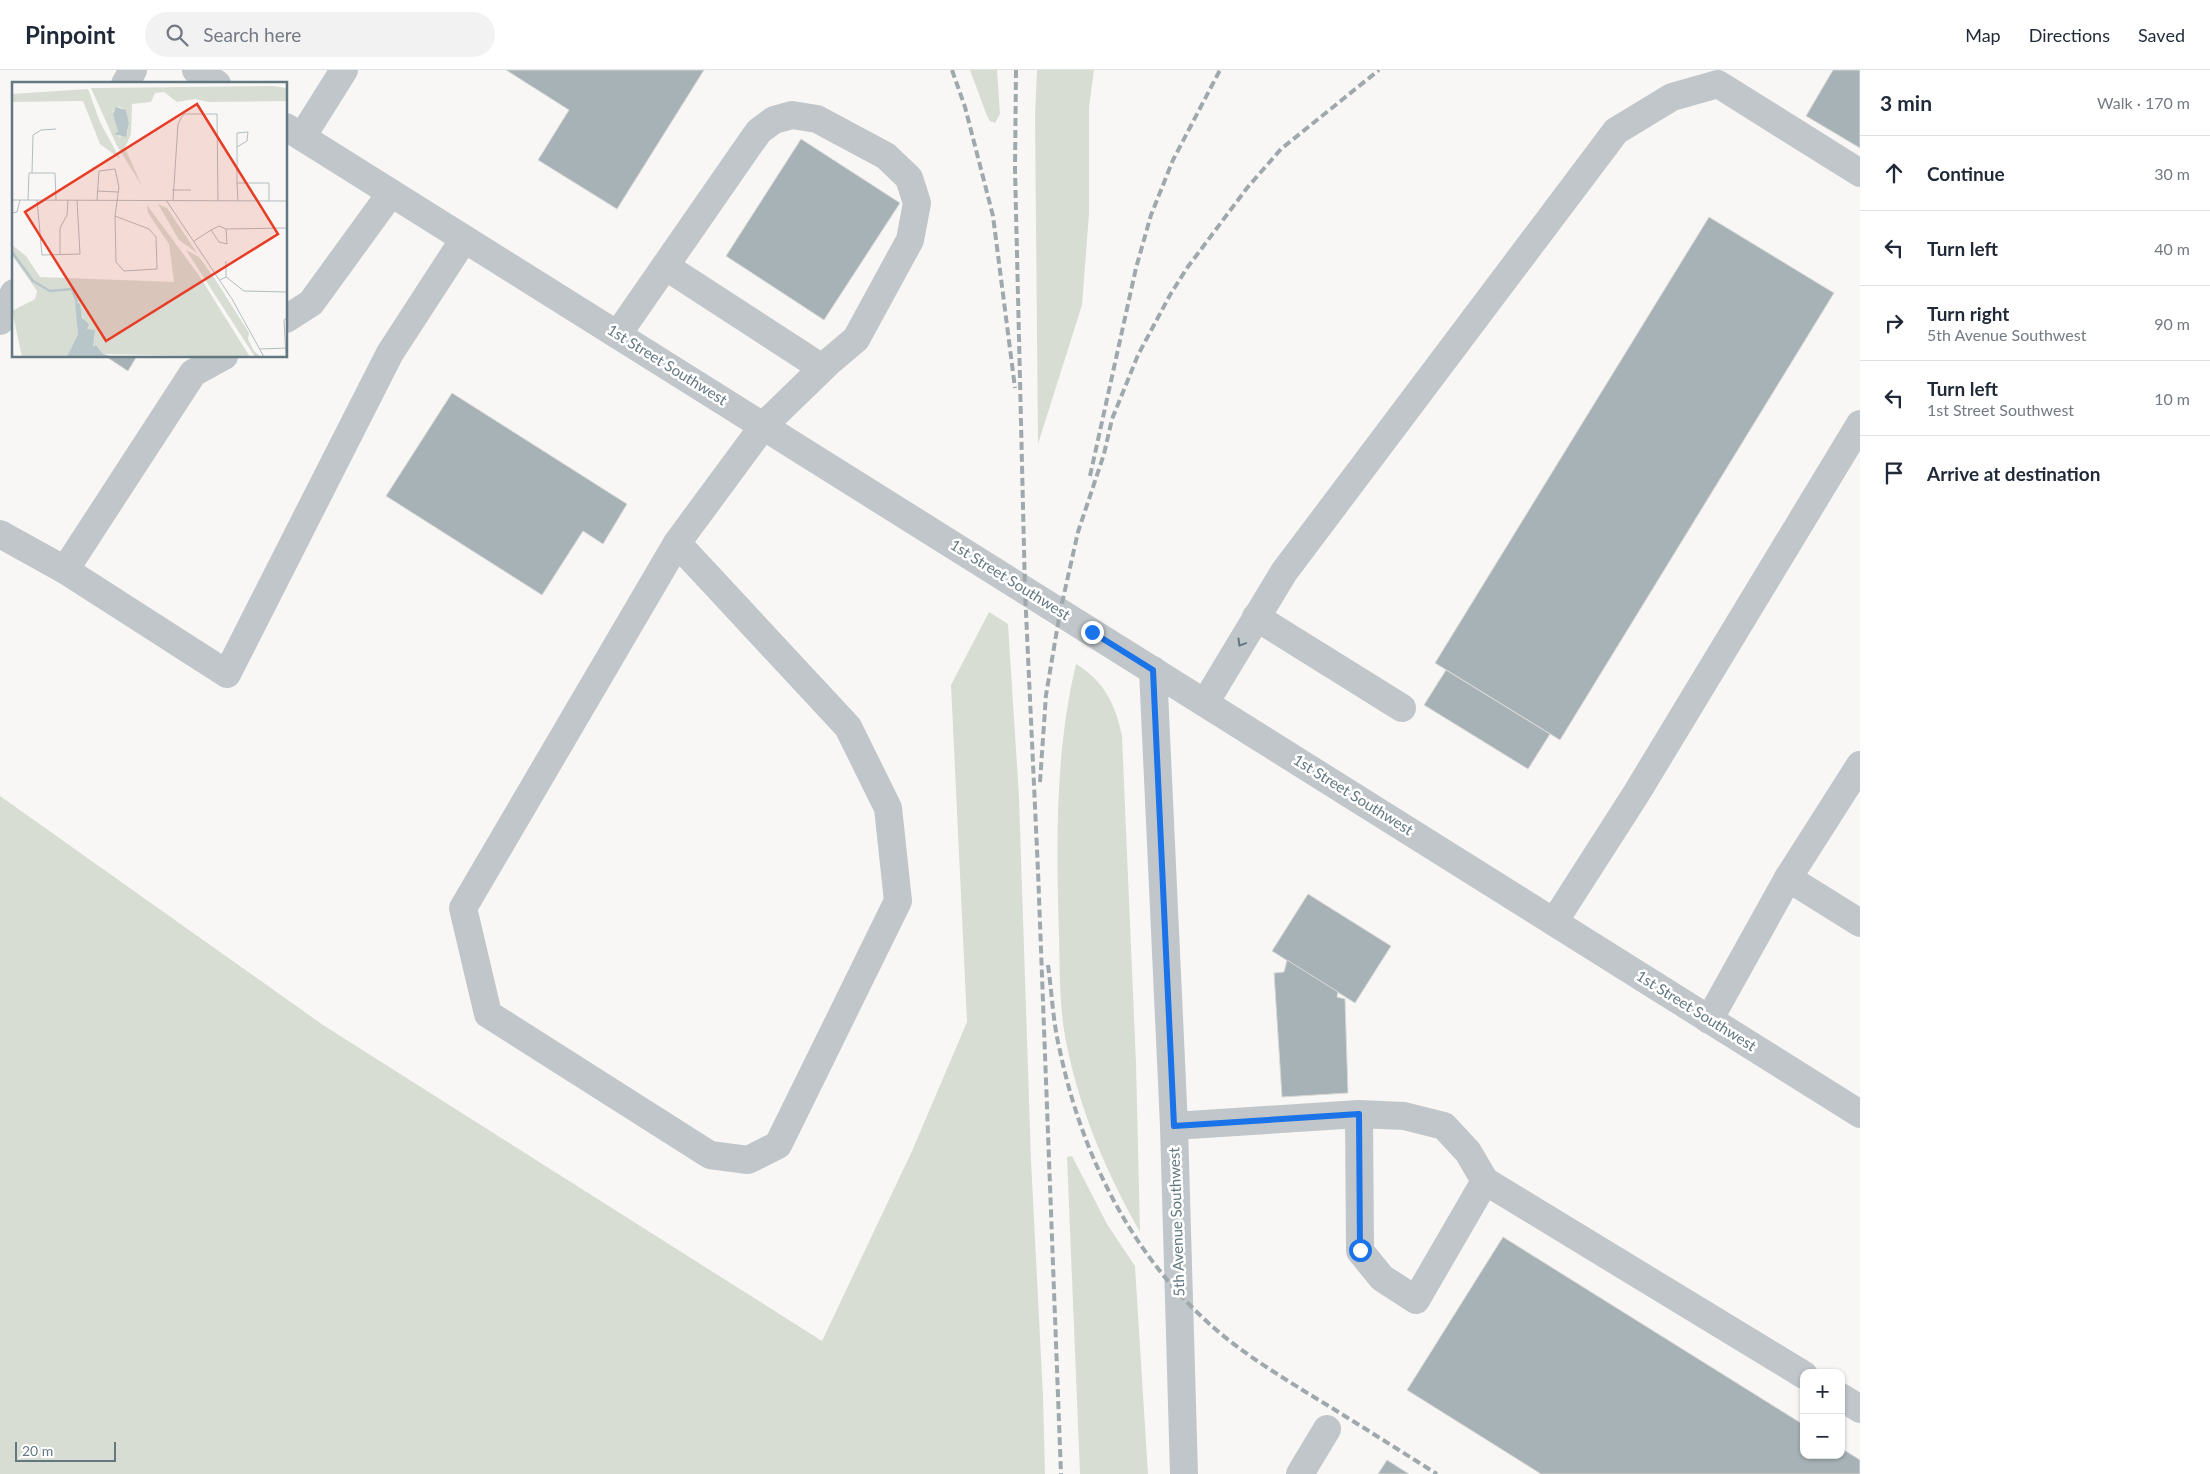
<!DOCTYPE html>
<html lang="en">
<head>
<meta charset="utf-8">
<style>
  :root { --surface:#fff; --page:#f2f2f3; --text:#1f2937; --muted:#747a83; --line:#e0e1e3 }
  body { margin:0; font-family:Lato,sans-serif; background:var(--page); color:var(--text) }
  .controls { position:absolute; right:15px; bottom:15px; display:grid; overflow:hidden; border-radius:10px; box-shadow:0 1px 4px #0004 }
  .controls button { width:45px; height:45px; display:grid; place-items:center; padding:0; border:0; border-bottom:1px solid var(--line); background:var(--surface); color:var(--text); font:25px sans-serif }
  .scale { position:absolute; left:15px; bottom:12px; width:101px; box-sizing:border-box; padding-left:5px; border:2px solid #627780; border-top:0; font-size:14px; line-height:18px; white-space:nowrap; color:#627780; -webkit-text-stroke:4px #fff; paint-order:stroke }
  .stop { position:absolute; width:15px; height:15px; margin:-11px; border:4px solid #1a73e8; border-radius:50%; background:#fff }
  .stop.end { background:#1a73e8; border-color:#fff; box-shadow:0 1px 5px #0008 }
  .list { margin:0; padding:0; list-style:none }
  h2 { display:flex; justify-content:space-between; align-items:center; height:65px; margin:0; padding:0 20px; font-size:21px }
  h2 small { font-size:16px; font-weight:400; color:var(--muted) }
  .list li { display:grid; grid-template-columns:32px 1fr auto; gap:15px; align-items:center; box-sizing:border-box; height:75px; padding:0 20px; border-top:1px solid var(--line) }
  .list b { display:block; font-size:19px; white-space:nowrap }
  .list p { margin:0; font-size:16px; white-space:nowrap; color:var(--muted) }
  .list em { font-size:16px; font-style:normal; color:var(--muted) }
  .icon { flex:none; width:28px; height:28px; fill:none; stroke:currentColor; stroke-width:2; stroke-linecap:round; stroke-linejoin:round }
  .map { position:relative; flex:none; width:1860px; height:1404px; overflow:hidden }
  header { display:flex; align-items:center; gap:30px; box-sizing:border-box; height:70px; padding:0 25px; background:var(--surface); border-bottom:1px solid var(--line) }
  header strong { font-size:24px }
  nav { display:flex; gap:28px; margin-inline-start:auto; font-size:18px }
  .search { width:350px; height:45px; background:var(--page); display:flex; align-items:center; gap:12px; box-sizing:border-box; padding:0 18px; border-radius:28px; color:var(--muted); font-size:19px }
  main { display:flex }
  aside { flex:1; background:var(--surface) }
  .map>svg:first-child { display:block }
  .green { fill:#d8ddd4 }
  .building { fill:#a7b2b6; stroke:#d9d9d7 }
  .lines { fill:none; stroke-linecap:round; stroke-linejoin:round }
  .minor { stroke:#c0c6c9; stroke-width:28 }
  .rail { stroke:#9fa9ad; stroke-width:4; stroke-dasharray:8 4; stroke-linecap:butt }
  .oneway { stroke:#627780 }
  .route { stroke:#1a73e8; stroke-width:6 }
  .labels { text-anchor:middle; stroke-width:5; stroke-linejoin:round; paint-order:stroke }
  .street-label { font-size:15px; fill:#627780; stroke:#fff }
  .inset-river { fill:none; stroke:#b8c6c9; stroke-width:2.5 }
  .inset-road { fill:none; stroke:#b3bcbf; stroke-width:1 }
  .view { fill:#e73d26; fill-opacity:0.15; stroke:#e73d26; stroke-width:2.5 }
  .inset-edge { fill:none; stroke:#627780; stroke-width:2.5 }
</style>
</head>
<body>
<header>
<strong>Pinpoint</strong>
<div class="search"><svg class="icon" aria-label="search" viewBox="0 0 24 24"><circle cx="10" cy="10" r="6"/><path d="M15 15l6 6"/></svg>Search here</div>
<nav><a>Map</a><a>Directions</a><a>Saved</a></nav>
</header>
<main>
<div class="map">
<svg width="1860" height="1404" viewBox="0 0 1860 1404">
  <rect width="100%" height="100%" fill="#f8f7f5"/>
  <!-- green -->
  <g class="green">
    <path d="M 970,0 L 997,0 L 1000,44 L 995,53 L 990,51 L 987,46 Z"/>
    <path d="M 1037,0 L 1094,0 L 1089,37 L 1089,144 L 1082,235 L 1038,374 L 1035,46 Z"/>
    <path d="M 989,542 L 1008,554 L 1019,727 L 1031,1090 L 1043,1326 L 1045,1404 L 0,1404 L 0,726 L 323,955 L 822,1271 L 912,1081 L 967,952 L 951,615 Z"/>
    <path d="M 1076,594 C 1104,611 1116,635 1122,666 L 1136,993 L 1140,1162 C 1107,1104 1080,1041 1067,976 C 1059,940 1060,902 1059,866 C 1056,776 1055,682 1076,594 Z"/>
    <path d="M 1072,1086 L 1107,1154 L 1135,1196 L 1148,1404 L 1080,1404 L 1067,1087 Z"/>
  </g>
  <!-- building -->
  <g class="building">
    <path d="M 506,0 L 704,0 L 617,139 L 538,90 L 569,40 Z"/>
    <path d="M 1833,0 L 1860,0 L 1860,78 L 1806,46 Z"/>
    <path d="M 801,69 L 900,133 L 824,250 L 726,186 Z"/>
    <path d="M 1709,147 L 1834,223 L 1560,670 L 1435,593 Z"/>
    <path d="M 105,286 L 137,286 L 128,301 Z"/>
    <path d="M 452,323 L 627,434 L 603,474 L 583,461 L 542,525 L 386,426 Z"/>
    <path d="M 1446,600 L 1550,664 L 1528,699 L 1424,635 Z"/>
    <path d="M 1308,824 L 1391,876 L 1355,933 L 1272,881 Z"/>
    <path d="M 1287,890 L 1338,922 L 1337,927 L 1345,929 L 1348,1023 L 1282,1027 L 1274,903 L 1284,902 Z"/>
    <path d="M 1503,1167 L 1804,1355 L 1804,1385 L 1841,1385 L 1841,1378 L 1860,1390 L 1860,1404 L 1541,1404 L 1407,1320 Z"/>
    <path d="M 1387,1390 L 1409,1404 L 1378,1404 Z"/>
  </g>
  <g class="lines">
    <!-- minor -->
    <g class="minor">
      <path d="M 196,0 L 217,14"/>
      <path d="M 125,14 L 133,0"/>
      <path d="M 286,57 L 1860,1044"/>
      <path d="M 302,67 L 344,0"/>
      <path d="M 665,196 L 822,298"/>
      <path d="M 286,249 L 311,233 L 391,123"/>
      <path d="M 0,251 L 14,223"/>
      <path d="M 618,264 L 749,75 L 759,61 L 774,50 L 792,45 L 817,49 L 886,86 L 909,108 L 917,133 L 910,170 L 856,269 L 830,291 L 764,355 L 677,473 L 463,838 L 488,944 L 710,1085 L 748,1090 L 778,1075 L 898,831 L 888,738 L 848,657 L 677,473"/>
      <path d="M 0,464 L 65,500 L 227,604 L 390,283 L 464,169"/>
      <path d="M 65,500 L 193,303 L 224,286"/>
      <path d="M 1256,547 L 1402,638"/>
      <path d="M 1153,600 L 1174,1056 L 1184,1404"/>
      <path d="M 1205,633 L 1284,502 L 1616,61 L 1672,27 L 1718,14 L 1860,103"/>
      <path d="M 1788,808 L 1860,853"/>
      <path d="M 1554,852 L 1636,724 L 1860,354"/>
      <path d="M 1709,950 L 1788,808 L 1860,695"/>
      <path d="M 1174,1056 L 1359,1044 L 1360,1181 L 1382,1208 L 1416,1230 L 1485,1111 L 1468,1082 L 1444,1056 L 1404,1046 L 1359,1044"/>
      <path d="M 1485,1111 L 1804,1305"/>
      <path d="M 1841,1327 L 1860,1339"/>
      <path d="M 1300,1404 L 1327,1359"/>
    </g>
    <!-- rail -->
    <g class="rail">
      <path d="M 952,0 L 965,37 L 993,146 L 1015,318"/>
      <path d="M 1016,0 L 1015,99 L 1025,521 L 1038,801 L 1061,1404"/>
      <path d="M 1090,406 L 1136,198 L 1151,145 L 1173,90 L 1220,0"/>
      <path d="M 1040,712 L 1046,625 L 1060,542 L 1078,462 L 1104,384 L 1112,349 L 1138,285 L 1170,225 L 1187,198 L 1247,118 L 1281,79 L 1379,0"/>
      <path d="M 1048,895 C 1052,924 1053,953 1060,981 C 1081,1081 1127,1176 1202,1247 C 1233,1277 1272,1301 1309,1324 C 1352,1350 1394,1377 1437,1404"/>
    </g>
  </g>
  <!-- one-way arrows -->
  <defs><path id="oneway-chevron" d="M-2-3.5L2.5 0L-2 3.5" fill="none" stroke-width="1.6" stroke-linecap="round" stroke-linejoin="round" transform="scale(1.25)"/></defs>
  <use class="oneway" href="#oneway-chevron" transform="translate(1241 573) rotate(121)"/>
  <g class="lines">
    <!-- route -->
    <path class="route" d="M 1092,562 L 1153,600 L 1174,1056 L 1359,1044 L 1360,1180"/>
  </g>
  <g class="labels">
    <!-- street labels -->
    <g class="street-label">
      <text transform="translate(667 295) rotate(32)" y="5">1st Street Southwest</text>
      <text transform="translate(1010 510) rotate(32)" y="5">1st Street Southwest</text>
      <text transform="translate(1353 725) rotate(32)" y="5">1st Street Southwest</text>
      <text transform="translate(1696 941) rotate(32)" y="5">1st Street Southwest</text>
      <text transform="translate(1177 1152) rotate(-92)" y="5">5th Avenue Southwest</text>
    </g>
  </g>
  <!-- overview -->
  <g transform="translate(12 12)">
    <rect width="275" height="275" fill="#f8f7f5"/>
    <path d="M 261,4 L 275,6 L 275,19 L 196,20 L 183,17 L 165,20 L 152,10 L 143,11 L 139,20 L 120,22 L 119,52 L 113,66 L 130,104 L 104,62 L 79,6 ZM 107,25 L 114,28 L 117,41 L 115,52 L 107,55 L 101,29 ZM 76,7 L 88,40 L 108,77 L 88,62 L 71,19 L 0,20 L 0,12 ZM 146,122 L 155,126 L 185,171 L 167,158 ZM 135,123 L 186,192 L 238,275 L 91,272 L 84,263 L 81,264 L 80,258 L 83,256 L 75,247 L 65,220 L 66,252 L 56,274 L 10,275 L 0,229 L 23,217 L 25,209 L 0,173 L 0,163 L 14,174 L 28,195 L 162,200 L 157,162 L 136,131 ZM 174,168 L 187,175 L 205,200 L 237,251 L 236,257 L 242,269 L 249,275 L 243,275 Z" fill="#d8ddd4" fill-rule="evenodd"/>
    <path d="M 104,25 L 114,28 L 117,41 L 114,55 L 102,52 L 106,50 L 101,32 ZM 63,220 L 68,222 L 70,236 L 77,242 L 75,247 L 83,248 L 81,264 L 84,263 L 91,272 L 102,275 L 55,275 L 66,252 Z" fill="#b8c6c9"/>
    <path class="inset-river" d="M 0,170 L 21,199 L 38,209 L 60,207 L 65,220"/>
    <path class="inset-road" d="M 225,65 L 235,59 L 236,50 L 225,51 L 225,101 L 226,119M 20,91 L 21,53 L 29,48 L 44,47M 225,101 L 257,101 L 257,119M 160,108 L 179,108M 85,109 L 106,110M 0,118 L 275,119M 16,118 L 17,91 L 43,91 L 44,118M 25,118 L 30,173 L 68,172 L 65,118M 85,118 L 87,89 L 103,87 L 107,105 L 103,134 L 104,180 L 112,189 L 145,187 L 144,155 L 137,147 L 103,134M 154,118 L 220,217 L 252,275M 161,118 L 166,42 L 169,36 L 172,32 L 205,32 L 206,119M 0,131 L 5,130 L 8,118M 214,147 L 275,146M 182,159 L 199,148 L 207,160 L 215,162 L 214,147 L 207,144 L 199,148M 48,172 L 48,146 L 55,133 L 56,118M 214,195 L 232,209 L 275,210M 208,198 L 214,195 L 214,179M 248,267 L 275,266M 274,275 L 272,238 L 275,236"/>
    <path class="view" d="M 185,22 L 266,152 L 94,259 L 13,130 Z"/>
    <rect width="275" height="275" class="inset-edge"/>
  </g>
</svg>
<div class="controls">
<button>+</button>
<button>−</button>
</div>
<div class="scale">20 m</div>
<div class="stop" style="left:1360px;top:1180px"></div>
<div class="stop end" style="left:1092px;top:562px"></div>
</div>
<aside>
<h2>3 min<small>Walk · 170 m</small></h2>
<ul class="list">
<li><svg class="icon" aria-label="ahead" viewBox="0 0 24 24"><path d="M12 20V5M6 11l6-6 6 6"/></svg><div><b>Continue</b></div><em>30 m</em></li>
<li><svg class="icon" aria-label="left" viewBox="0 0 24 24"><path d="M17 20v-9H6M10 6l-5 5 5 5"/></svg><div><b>Turn left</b></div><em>40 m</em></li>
<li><svg class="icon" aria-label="right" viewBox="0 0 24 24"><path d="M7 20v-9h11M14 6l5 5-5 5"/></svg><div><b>Turn right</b><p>5th Avenue Southwest</p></div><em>90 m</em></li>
<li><svg class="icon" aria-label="left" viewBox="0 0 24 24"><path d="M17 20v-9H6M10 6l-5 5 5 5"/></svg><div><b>Turn left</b><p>1st Street Southwest</p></div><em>10 m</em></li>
<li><svg class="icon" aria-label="arrive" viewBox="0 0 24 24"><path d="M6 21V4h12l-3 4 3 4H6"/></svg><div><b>Arrive at destination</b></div></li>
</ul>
</aside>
</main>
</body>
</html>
